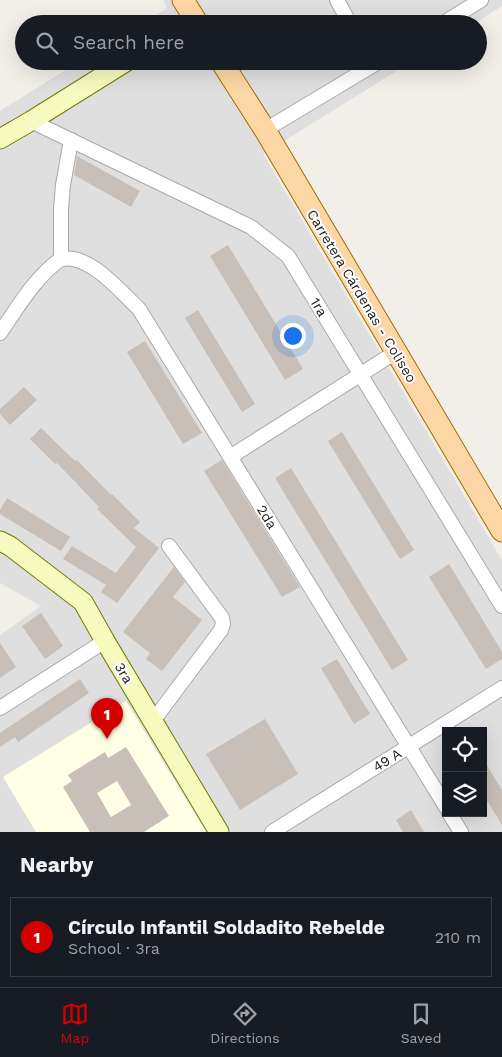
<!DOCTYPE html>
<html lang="en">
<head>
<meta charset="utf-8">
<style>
  :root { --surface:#171b24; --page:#20242c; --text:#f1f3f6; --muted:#9ea1a6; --line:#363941; --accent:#d40000 }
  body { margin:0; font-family:"Work Sans",sans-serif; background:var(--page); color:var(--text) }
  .controls { position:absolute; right:15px; bottom:15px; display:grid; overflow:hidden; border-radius:0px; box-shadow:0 5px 20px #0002 }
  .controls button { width:45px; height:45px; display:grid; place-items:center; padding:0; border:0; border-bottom:1px solid var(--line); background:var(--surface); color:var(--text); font:25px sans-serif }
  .you { position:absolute; left:292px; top:335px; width:18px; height:18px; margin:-12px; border:4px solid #fff; border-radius:50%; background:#1a73e8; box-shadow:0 0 0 8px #1a73e833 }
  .badge { display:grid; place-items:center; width:32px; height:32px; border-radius:50%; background:var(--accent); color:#fff; font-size:16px; font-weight:700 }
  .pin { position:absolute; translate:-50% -41px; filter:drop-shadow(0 1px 2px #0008) }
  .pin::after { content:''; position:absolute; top:26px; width:18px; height:15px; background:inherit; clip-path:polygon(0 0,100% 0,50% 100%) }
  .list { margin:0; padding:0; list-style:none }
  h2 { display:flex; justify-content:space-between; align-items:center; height:65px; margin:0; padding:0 20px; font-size:21px }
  h2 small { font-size:16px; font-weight:400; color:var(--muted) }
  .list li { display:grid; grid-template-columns:32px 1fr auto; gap:15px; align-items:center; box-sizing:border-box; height:80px; margin:0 10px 10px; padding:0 10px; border:1px solid var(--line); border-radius:0px }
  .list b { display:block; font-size:19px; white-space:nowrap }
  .list p { margin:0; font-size:16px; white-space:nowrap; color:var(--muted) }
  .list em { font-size:16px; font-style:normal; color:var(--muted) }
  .icon { flex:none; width:28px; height:28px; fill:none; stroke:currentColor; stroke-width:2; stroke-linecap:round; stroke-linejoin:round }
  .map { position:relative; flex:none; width:502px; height:832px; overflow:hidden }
  .search { position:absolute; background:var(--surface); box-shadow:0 5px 20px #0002; left:15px; right:15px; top:15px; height:55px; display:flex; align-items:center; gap:12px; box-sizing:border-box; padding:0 18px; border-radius:28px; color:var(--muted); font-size:19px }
  .sheet { height:155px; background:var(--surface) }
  nav { display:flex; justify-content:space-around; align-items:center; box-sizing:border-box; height:70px; border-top:1px solid var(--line); background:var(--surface); font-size:14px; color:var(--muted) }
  nav a { display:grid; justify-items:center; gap:2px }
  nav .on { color:var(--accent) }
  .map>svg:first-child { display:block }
  .residential { fill:#e0dfdf; fill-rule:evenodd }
  .education { fill:#ffffe5 }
  .building { fill:#c7bfb8; fill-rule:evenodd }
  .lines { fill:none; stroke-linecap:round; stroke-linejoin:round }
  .street-casing { stroke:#a9a9a9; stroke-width:16 }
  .secondary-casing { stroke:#707d05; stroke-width:21 }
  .primary-casing { stroke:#a06b00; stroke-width:23 }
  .street { stroke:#fff; stroke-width:14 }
  .secondary { stroke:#f7fabf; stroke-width:19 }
  .primary { stroke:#fcd6a4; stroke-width:21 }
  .labels { text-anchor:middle; stroke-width:4; stroke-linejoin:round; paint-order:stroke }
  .street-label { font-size:14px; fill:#222; stroke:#fff }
</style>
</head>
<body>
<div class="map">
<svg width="502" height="832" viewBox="0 0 502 832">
  <rect width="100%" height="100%" fill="#f2efe9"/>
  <!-- residential -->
  <g class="residential">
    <path d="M 163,0 L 502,0 L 502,6 L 474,24 L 141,24 L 167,8 Z"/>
    <path d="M 80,61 L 413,61 L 263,154 L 502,560 L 502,832 L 0,832 L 0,635 L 41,606 L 0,583 L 0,111 ZM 446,731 L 483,731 L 483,813 L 446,813 Z"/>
  </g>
  <!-- education -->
  <path class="education" d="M 126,701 L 206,832 L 36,832 L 3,777 Z"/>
  <!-- building -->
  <g class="building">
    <path d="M 77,156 L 140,191 L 131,207 L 74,175 Z"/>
    <path d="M 228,245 L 303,369 L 285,380 L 210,256 Z"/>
    <path d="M 198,310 L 255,404 L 242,412 L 185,318 Z"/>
    <path d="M 145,341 L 202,433 L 183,444 L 127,352 Z"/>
    <path d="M 24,387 L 37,400 L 10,425 L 0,414 L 0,409 Z"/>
    <path d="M 41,428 L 75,461 L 77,460 L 111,495 L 112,494 L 140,522 L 134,528 L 159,548 L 117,603 L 101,592 L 106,585 L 63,559 L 72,546 L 116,573 L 136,547 L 97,509 L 99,507 L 57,463 L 55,464 L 30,439 Z"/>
    <path d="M 342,432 L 414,550 L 400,559 L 328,441 Z"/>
    <path d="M 222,460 L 300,587 L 282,597 L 204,471 Z"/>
    <path d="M 291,468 L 408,660 L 392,670 L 275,478 Z"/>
    <path d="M 7,498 L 70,537 L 61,551 L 0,514 L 0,510 Z"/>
    <path d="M 449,564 L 502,652 L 502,659 L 486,669 L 429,577 Z"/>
    <path d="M 174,567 L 185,582 L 173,597 L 202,620 L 162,671 L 146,659 L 150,653 L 123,632 Z"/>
    <path d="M 41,613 L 63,646 L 45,659 L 22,626 Z"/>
    <path d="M 0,643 L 16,667 L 0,678 Z"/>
    <path d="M 337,659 L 370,714 L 354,724 L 321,668 Z"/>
    <path d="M 80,679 L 89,693 L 18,742 L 15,737 L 0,747 L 0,733 Z"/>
    <path d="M 265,719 L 298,774 L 240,810 L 206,754 Z"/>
    <path d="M 126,747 L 169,816 L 144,832 L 90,832 L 63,787 L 72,781 L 68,775 L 105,752 L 108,758 ZM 117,781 L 131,805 L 111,817 L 97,793 Z"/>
    <path d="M 483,759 L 502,790 L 502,825 L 483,794 Z"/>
    <path d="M 411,810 L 424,832 L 403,832 L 396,820 Z"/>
  </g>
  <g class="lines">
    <!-- street casing -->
    <g class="street-casing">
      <g id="street">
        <path d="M 337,0 L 350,24"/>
        <path d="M 442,24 L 481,0"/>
        <path d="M 31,121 L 251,227 L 288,256 L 502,606"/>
        <path d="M 265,130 L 380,61"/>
        <path d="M 61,259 C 65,259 69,258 73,259 C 97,263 122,293 139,309 L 446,807"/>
        <path d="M 61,259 L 61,209 L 63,185 L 71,140"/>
        <path d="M 0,333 C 18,307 35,277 61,259"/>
        <path d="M 230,457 L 396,352"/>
        <path d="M 0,708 L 105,641"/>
        <path d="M 153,721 L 221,630 L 223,624 L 222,618 L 169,546"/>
        <path d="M 449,813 L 461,832"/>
        <path d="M 272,832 L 502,688"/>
      </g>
    </g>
    <!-- secondary casing -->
    <g class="secondary-casing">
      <g id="secondary">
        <path d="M 0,139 L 31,121 L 127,61"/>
        <path d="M 0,541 L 10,546 L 83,602 L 105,641 L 219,832"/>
      </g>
    </g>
    <!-- primary casing -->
    <g class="primary-casing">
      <g id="primary">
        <path d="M 183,0 L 198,24"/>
        <path d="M 221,61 L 265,130 L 502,531"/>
      </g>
    </g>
    <!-- street -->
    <use href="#street" class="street"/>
    <!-- secondary -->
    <use href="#secondary" class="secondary"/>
    <!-- primary -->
    <use href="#primary" class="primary"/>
  </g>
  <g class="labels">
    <!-- street labels -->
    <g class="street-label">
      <text transform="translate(362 296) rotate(59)" y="5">Carretera Cárdenas - Coliseo</text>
      <text transform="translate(319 307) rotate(59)" y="5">1ra</text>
      <text transform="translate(267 517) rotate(58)" y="5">2da</text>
      <text transform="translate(124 673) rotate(59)" y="5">3ra</text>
      <text transform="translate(387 760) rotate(-32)" y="5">49 A</text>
    </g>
  </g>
</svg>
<div class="controls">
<button><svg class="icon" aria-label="locate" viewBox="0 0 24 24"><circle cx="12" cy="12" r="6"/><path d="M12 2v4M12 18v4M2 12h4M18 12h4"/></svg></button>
<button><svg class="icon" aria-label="layers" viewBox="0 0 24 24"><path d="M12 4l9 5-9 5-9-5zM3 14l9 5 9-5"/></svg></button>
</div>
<div class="you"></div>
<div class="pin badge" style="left:107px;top:739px">1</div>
<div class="search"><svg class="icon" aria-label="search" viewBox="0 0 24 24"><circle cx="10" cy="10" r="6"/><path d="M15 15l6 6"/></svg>Search here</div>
</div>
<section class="sheet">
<h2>Nearby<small></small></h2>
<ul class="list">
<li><span class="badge">1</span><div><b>Círculo Infantil Soldadito Rebelde</b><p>School · 3ra</p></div><em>210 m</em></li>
</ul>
</section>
<nav>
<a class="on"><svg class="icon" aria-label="map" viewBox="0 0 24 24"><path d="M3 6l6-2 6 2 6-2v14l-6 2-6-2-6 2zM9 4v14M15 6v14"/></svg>Map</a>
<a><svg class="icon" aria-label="directions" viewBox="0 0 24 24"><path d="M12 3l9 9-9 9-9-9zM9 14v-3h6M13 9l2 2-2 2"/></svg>Directions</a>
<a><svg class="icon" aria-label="saved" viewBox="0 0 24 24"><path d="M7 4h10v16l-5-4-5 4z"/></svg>Saved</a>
</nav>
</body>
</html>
